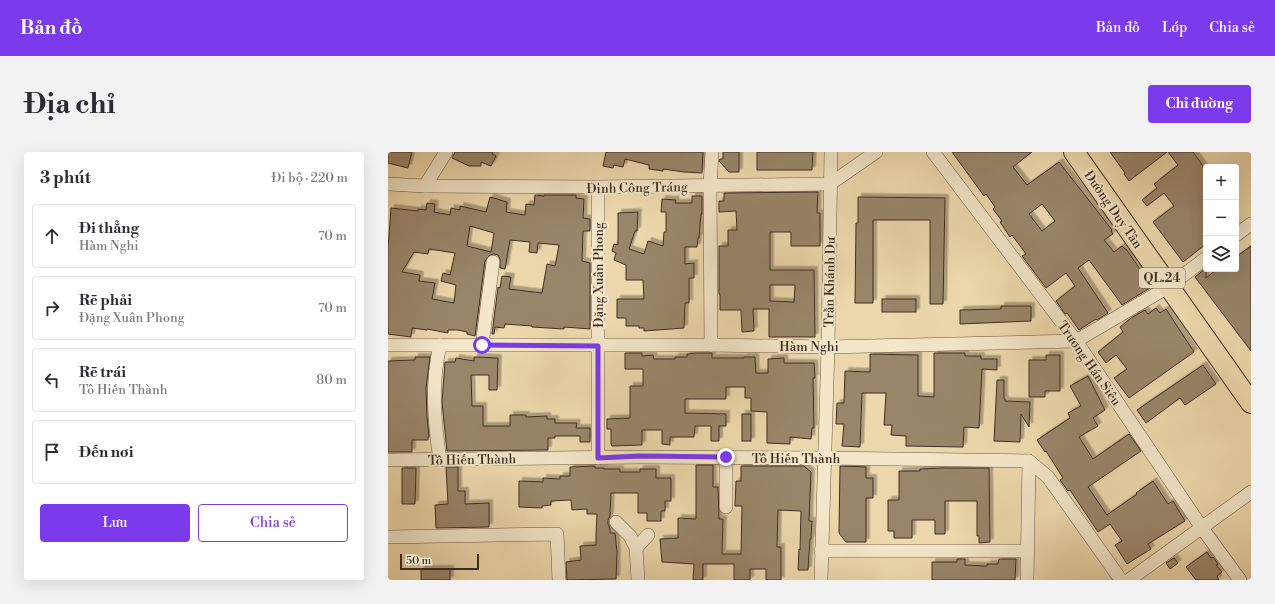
<!DOCTYPE html>
<html lang="vi">
<head>
<meta charset="utf-8">
<style>
  :root { --surface:#fff; --page:#f2f2f3; --text:#2b2b33; --muted:#7c7c81; --line:#e1e1e2; --accent:#7c3aed }
  body { margin:0; font-family:"Libre Bodoni",serif; background:var(--page); color:var(--text) }
  .controls { position:absolute; right:12px; top:12px; display:grid; overflow:hidden; border-radius:4px; box-shadow:0 4px 16px #0002 }
  .controls button { width:36px; height:36px; display:grid; place-items:center; padding:0; border:0; border-bottom:1px solid var(--line); background:var(--surface); color:var(--text); font:20px sans-serif }
  .scale { position:absolute; left:12px; bottom:10px; width:79px; box-sizing:border-box; padding-left:4px; border:2px solid #402d22; border-top:0; font-size:11px; line-height:14px; white-space:nowrap; color:#402d22; -webkit-text-stroke:3px #f3e6c9; paint-order:stroke }
  .stop { position:absolute; width:12px; height:12px; margin:-9px; border:3px solid #7c3aed; border-radius:50%; background:#fff }
  .stop.end { background:#7c3aed; border-color:#fff; box-shadow:0 1px 4px #0008 }
  .list { margin:0; padding:0; list-style:none }
  h2 { display:flex; justify-content:space-between; align-items:center; height:52px; margin:0; padding:0 16px; font-size:17px }
  h2 small { font-size:13px; font-weight:400; color:var(--muted) }
  .list li { display:grid; grid-template-columns:26px 1fr auto; gap:12px; align-items:center; box-sizing:border-box; height:64px; margin:0 8px 8px; padding:0 8px; border:1px solid var(--line); border-radius:4px }
  .list b { display:block; font-size:15px; white-space:nowrap }
  .list p { margin:0; font-size:13px; white-space:nowrap; color:var(--muted) }
  .list em { font-size:13px; font-style:normal; color:var(--muted) }
  .actions { display:flex; gap:8px; padding:12px 16px }
  .actions a { flex:1; padding:9px 0; border:1px solid var(--accent); border-radius:4px; text-align:center; font-size:14px; color:var(--accent) }
  .actions .main { background:var(--accent); color:#fff }
  .icon { flex:none; width:22px; height:22px; fill:none; stroke:currentColor; stroke-width:2; stroke-linecap:round; stroke-linejoin:round }
  .map { position:relative; flex:none; width:863px; height:428px; overflow:hidden; border-radius:4px }
  header { display:flex; align-items:center; gap:24px; box-sizing:border-box; height:56px; padding:0 20px; background:var(--accent); color:#fff }
  header strong { font-size:19px }
  nav { display:flex; gap:22px; margin-inline-start:auto; font-size:14px }
  .intro { display:flex; align-items:center; justify-content:space-between; box-sizing:border-box; height:96px; padding:0 24px }
  h1 { margin:0; font-size:28px }
  .button { padding:10px 18px; border-radius:4px; background:var(--accent); color:#fff; font-size:14px; font-weight:700 }
  main { display:flex; gap:24px; padding:0 24px }
  aside { flex:1; background:var(--surface); border-radius:4px; box-shadow:0 4px 16px #0002 }
  .map>svg:first-child { display:block }
  .building { fill:#99866a; stroke:#402d22; fill-rule:evenodd; filter:url(#shadow) }
  .lines { fill:none; stroke-linecap:round; stroke-linejoin:round }
  .minor-casing { stroke:#6b5844; stroke-width:14 }
  .primary-casing { stroke:#402d22; stroke-width:22 }
  .minor { stroke:#f3e6c9; stroke-width:13 }
  .primary { stroke:#ecd8ac; stroke-width:20 }
  .route { stroke:#7c3aed; stroke-width:5 }
  .labels { text-anchor:middle; stroke-width:4; stroke-linejoin:round; paint-order:stroke }
  .shield { fill:#f3e6c9; stroke:#766454; stroke-width:1 }
  .shield-label { font-size:12px; font-weight:bold; fill:#402d22 }
  .street-label { font-size:13px; fill:#402d22; stroke:#f3e6c9 }
</style>
</head>
<body>
<header>
<strong>Bản đồ</strong>
<nav><a>Bản đồ</a><a>Lớp</a><a>Chia sẻ</a></nav>
</header>
<div class="intro"><h1>Địa chỉ</h1><a class="button">Chỉ đường</a></div>
<main>
<aside>
<h2>3 phút<small>Đi bộ · 220 m</small></h2>
<ul class="list">
<li><svg class="icon" aria-label="ahead" viewBox="0 0 24 24"><path d="M12 20V5M6 11l6-6 6 6"/></svg><div><b>Đi thẳng</b><p>Hàm Nghi</p></div><em>70 m</em></li>
<li><svg class="icon" aria-label="right" viewBox="0 0 24 24"><path d="M7 20v-9h11M14 6l5 5-5 5"/></svg><div><b>Rẽ phải</b><p>Đặng Xuân Phong</p></div><em>70 m</em></li>
<li><svg class="icon" aria-label="left" viewBox="0 0 24 24"><path d="M17 20v-9H6M10 6l-5 5 5 5"/></svg><div><b>Rẽ trái</b><p>Tô Hiến Thành</p></div><em>80 m</em></li>
<li><svg class="icon" aria-label="arrive" viewBox="0 0 24 24"><path d="M6 21V4h12l-3 4 3 4H6"/></svg><div><b>Đến nơi</b></div></li>
</ul>
<div class="actions"><a class="main">Lưu</a><a>Chia sẻ</a></div>
</aside>
<div class="map">
<svg width="863" height="428" viewBox="0 0 863 428">
  <defs>
    <filter id="shadow"><feDropShadow dx="3.5" dy="-3.5" stdDeviation="0" flood-color="#0004"/></filter>
  </defs>
  <rect width="100%" height="100%" fill="#ecd8ac"/>
  <filter id="stains"><feTurbulence type="fractalNoise" baseFrequency=".005" numOctaves="4"/><feColorMatrix values="0 0 0 0 .2 0 0 0 0 .09 0 0 0 0 .02 0 0 0 .5 -.17"/></filter>
  <radialGradient id="worn" r=".72"><stop offset=".6" stop-color="#630" stop-opacity="0"/><stop offset="1" stop-color="#630" stop-opacity=".3"/></radialGradient>
  <!-- building -->
  <g class="building">
    <path d="M 0,0 L 24,0 L 20,16 L 0,11 Z"/>
    <path d="M 67,0 L 105,0 L 104,2 L 108,4 L 103,14 L 93,10 L 93,14 L 81,14 L 64,6 Z"/>
    <path d="M 218,0 L 315,0 L 314,21 L 296,20 L 275,17 L 275,19 L 261,17 L 261,13 L 237,7 L 235,15 L 226,13 L 225,16 L 215,14 Z"/>
    <path d="M 335,0 L 351,0 L 351,20 L 341,20 L 331,9 L 332,7 L 335,7 Z"/>
    <path d="M 369,0 L 425,0 L 424,18 L 369,18 Z"/>
    <path d="M 564,0 L 644,0 L 625,15 L 639,33 L 671,10 L 724,78 L 723,79 L 725,82 L 716,88 L 726,100 L 734,94 L 737,97 L 738,97 L 759,127 L 757,129 L 762,136 L 734,153 L 701,108 L 690,116 L 720,161 L 709,168 L 708,167 L 691,178 L 679,161 L 677,162 L 668,149 L 687,134 L 678,121 L 658,136 L 634,104 L 638,102 L 624,83 L 622,85 L 612,70 L 614,69 L 605,57 L 607,55 L 598,42 L 596,44 ZM 654,52 L 667,69 L 654,79 L 641,62 Z"/>
    <path d="M 722,0 L 779,0 L 741,29 L 736,22 L 737,21 Z"/>
    <path d="M 780,0 L 805,0 L 818,18 L 818,92 L 795,110 L 765,70 L 786,54 L 776,41 L 759,54 L 754,48 L 769,36 L 766,32 L 790,13 Z"/>
    <path d="M 430,40 L 429,61 L 432,61 L 432,94 L 403,94 L 403,80 L 382,80 L 382,118 L 426,118 L 427,185 L 381,185 L 381,157 L 365,157 L 366,179 L 354,180 L 353,158 L 332,158 L 332,142 L 331,142 L 331,94 L 340,94 L 340,78 L 349,78 L 348,59 L 331,60 L 331,49 L 336,49 L 336,41 ZM 382,133 L 407,133 L 406,150 L 382,149 Z"/>
    <path d="M 147,43 L 156,44 L 156,43 L 188,43 L 188,46 L 196,47 L 195,66 L 202,67 L 202,79 L 195,79 L 194,109 L 202,111 L 202,177 L 176,175 L 176,177 L 144,175 L 144,174 L 117,172 L 116,176 L 107,175 L 106,182 L 104,182 L 110,135 L 112,136 L 114,124 L 123,125 L 121,137 L 154,141 L 159,112 L 167,114 L 171,93 L 150,91 L 149,101 L 141,100 L 142,90 L 122,88 L 117,117 L 112,116 L 112,107 L 110,103 L 106,102 L 102,103 L 97,109 L 87,184 L 79,182 L 79,180 L 70,178 L 60,178 L 60,181 L 39,177 L 39,178 L 24,176 L 23,185 L 0,182 L 0,96 L 3,56 L 30,59 L 30,57 L 38,58 L 39,51 L 47,52 L 46,60 L 62,63 L 63,56 L 72,58 L 72,54 L 98,60 L 102,45 L 119,50 L 118,60 L 137,63 L 138,52 L 146,53 ZM 82,74 L 106,81 L 103,100 L 79,94 ZM 41,97 L 67,101 L 62,123 L 55,121 L 53,129 L 68,133 L 66,151 L 44,147 L 47,131 L 31,129 L 32,123 L 14,120 L 26,100 L 40,102 Z"/>
    <path d="M 304,44 L 314,44 L 314,62 L 313,62 L 311,86 L 310,86 L 309,95 L 297,95 L 297,112 L 306,111 L 306,126 L 301,126 L 301,151 L 297,151 L 296,176 L 256,179 L 256,176 L 251,176 L 251,174 L 238,174 L 238,166 L 229,166 L 229,147 L 256,147 L 255,128 L 238,128 L 238,113 L 226,108 L 228,101 L 224,99 L 226,92 L 230,93 L 230,61 L 250,60 L 249,79 L 247,79 L 241,97 L 256,102 L 260,89 L 275,94 L 276,80 L 278,80 L 278,60 L 273,60 L 274,47 L 288,48 L 287,51 L 304,51 Z"/>
    <path d="M 470,45 L 557,46 L 555,152 L 542,152 L 542,68 L 485,68 L 485,151 L 467,151 L 468,71 L 470,71 Z"/>
    <path d="M 863,94 L 863,199 L 807,125 L 818,116 L 818,126 L 829,117 L 848,117 L 848,105 Z"/>
    <rect x="494" y="147" width="34" height="13"/>
    <path d="M 613,154 L 643,154 L 643,169 L 572,172 L 572,158 L 613,157 Z"/>
    <path d="M 768,156 L 772,161 L 778,157 L 806,200 L 741,246 L 726,226 L 739,217 L 728,203 L 718,211 L 710,200 L 735,180 L 732,175 L 743,166 L 757,158 L 760,162 Z"/>
    <path d="M 237,201 L 254,201 L 254,204 L 265,203 L 266,207 L 287,207 L 287,205 L 299,205 L 299,202 L 309,201 L 324,201 L 324,206 L 356,206 L 356,205 L 367,205 L 368,221 L 380,221 L 380,207 L 396,206 L 396,211 L 426,211 L 427,226 L 425,226 L 426,276 L 424,276 L 423,287 L 402,285 L 402,292 L 379,291 L 379,260 L 363,259 L 363,246 L 357,246 L 357,235 L 338,235 L 338,247 L 297,247 L 297,261 L 338,262 L 338,274 L 331,274 L 331,289 L 323,289 L 323,274 L 307,274 L 306,285 L 282,285 L 282,293 L 274,292 L 274,278 L 254,278 L 254,293 L 224,294 L 223,292 L 223,277 L 219,277 L 219,267 L 242,266 L 242,234 L 255,234 L 255,217 L 237,217 Z"/>
    <path d="M 546,201 L 577,201 L 577,204 L 593,204 L 593,207 L 609,207 L 609,218 L 594,217 L 591,276 L 576,275 L 575,295 L 518,294 L 518,284 L 503,283 L 504,273 L 496,273 L 498,241 L 474,241 L 472,295 L 454,294 L 456,272 L 448,272 L 449,251 L 456,251 L 457,219 L 482,220 L 482,202 L 530,203 L 530,244 L 546,245 Z"/>
    <path d="M 658,203 L 672,203 L 672,239 L 657,239 L 657,245 L 641,245 L 641,208 L 658,208 Z"/>
    <path d="M 27,205 L 42,205 L 38,236 L 39,265 L 41,285 L 40,285 L 40,288 L 24,288 L 24,300 L 0,300 L 0,209 L 27,208 Z"/>
    <path d="M 86,205 L 110,206 L 109,238 L 101,238 L 101,223 L 83,223 L 84,254 L 95,254 L 95,274 L 122,274 L 122,263 L 138,263 L 138,265 L 159,264 L 159,267 L 167,267 L 167,271 L 189,271 L 188,276 L 202,276 L 202,290 L 192,290 L 192,284 L 167,284 L 167,286 L 160,286 L 160,298 L 59,299 L 54,250 L 57,210 L 67,210 L 68,206 L 86,209 Z"/>
    <path d="M 815,213 L 828,232 L 797,253 L 792,246 L 758,271 L 749,258 Z"/>
    <path d="M 700,224 L 717,258 L 705,266 L 710,274 L 691,285 L 705,307 L 741,282 L 753,299 L 700,335 L 719,363 L 749,342 L 748,341 L 765,329 L 780,352 L 785,349 L 797,369 L 760,392 L 763,397 L 739,412 L 727,393 L 734,389 L 722,372 L 710,380 L 682,338 L 680,339 L 672,328 L 675,326 L 658,299 L 657,300 L 649,288 L 682,266 L 680,261 L 693,254 L 682,234 Z"/>
    <path d="M 609,228 L 616,228 L 616,247 L 617,247 L 617,249 L 642,250 L 641,275 L 633,262 L 632,290 L 606,289 Z"/>
    <rect x="354" y="262" width="9" height="27"/>
    <path d="M 308,313 L 325,313 L 325,335 L 330,335 L 331,367 L 335,367 L 334,402 L 353,402 L 354,354 L 347,354 L 348,329 L 353,329 L 353,314 L 416,314 L 423,320 L 421,369 L 424,369 L 423,387 L 422,387 L 420,418 L 410,418 L 411,397 L 412,398 L 413,359 L 390,358 L 389,395 L 393,395 L 393,428 L 378,428 L 378,417 L 362,417 L 362,428 L 346,428 L 346,412 L 315,412 L 315,428 L 305,428 L 306,412 L 274,410 L 272,387 L 290,386 L 290,366 L 308,367 Z"/>
    <path d="M 207,314 L 207,316 L 216,316 L 216,317 L 232,317 L 232,320 L 252,320 L 252,317 L 268,317 L 268,326 L 283,326 L 283,349 L 277,349 L 277,359 L 273,359 L 273,369 L 259,369 L 259,361 L 250,361 L 250,341 L 223,341 L 222,364 L 220,368 L 220,372 L 222,376 L 222,381 L 227,381 L 229,400 L 228,427 L 179,428 L 178,410 L 193,408 L 192,394 L 208,393 L 208,382 L 209,362 L 199,362 L 199,357 L 184,358 L 183,348 L 163,349 L 163,353 L 154,354 L 154,356 L 131,355 L 131,329 L 155,330 L 155,326 L 172,327 L 172,324 L 182,324 L 182,315 Z"/>
    <path d="M 452,314 L 478,315 L 478,326 L 485,326 L 485,346 L 478,346 L 478,390 L 458,390 L 451,381 Z"/>
    <path d="M 58,315 L 70,315 L 70,339 L 77,339 L 77,352 L 101,351 L 101,375 L 48,376 L 47,353 L 60,352 Z"/>
    <path d="M 14,316 L 28,316 L 27,352 L 14,352 Z"/>
    <path d="M 555,316 L 601,316 L 602,390 L 591,391 L 591,384 L 589,384 L 589,349 L 557,349 L 557,382 L 547,382 L 547,368 L 524,368 L 524,386 L 506,386 L 506,379 L 500,379 L 500,348 L 511,348 L 511,319 L 532,319 L 532,317 Z"/>
    <path d="M 819,400 L 823,406 L 825,405 L 830,412 L 828,413 L 834,420 L 829,424 L 831,428 L 808,428 L 798,415 Z"/>
    <path d="M 786,406 L 790,411 L 782,417 L 778,411 Z"/>
    <path d="M 569,407 L 577,407 L 577,413 L 599,414 L 599,412 L 610,412 L 611,407 L 628,407 L 627,428 L 544,428 L 544,410 L 569,410 Z"/>
    <rect x="33" y="417" width="29" height="11"/>
  </g>
  <g class="lines">
    <!-- minor casing -->
    <g class="minor-casing">
      <g id="minor">
        <path d="M 545,0 L 688,189 L 814,376 L 852,428"/>
        <path d="M 0,32 L 37,34 L 210,35 L 442,32 L 488,0"/>
        <path d="M 37,34 L 58,0"/>
        <path d="M 210,35 L 210,306"/>
        <path d="M 848,83 L 863,72"/>
        <path d="M 0,193 L 323,193 L 440,195 L 688,189 L 780,135 L 818,106"/>
        <path d="M 94,193 L 105,110"/>
        <path d="M 323,193 L 322,33 L 324,0"/>
        <path d="M 0,308 L 252,305 L 436,306 L 641,309 L 660,325 L 733,428"/>
        <path d="M 52,308 C 46,268 43,232 52,193"/>
        <path d="M 338,355 L 338,305"/>
        <path d="M 228,370 L 242,384 L 248,396 L 250,428"/>
        <path d="M 0,385 L 169,382 L 171,428"/>
        <path d="M 248,396 L 260,383"/>
        <path d="M 433,399 L 639,399"/>
        <path d="M 433,428 L 440,195 L 443,0"/>
        <path d="M 639,428 L 641,309"/>
        <path d="M 741,428 L 863,340"/>
      </g>
    </g>
    <!-- primary casing -->
    <g class="primary-casing">
      <path id="primary" d="M 686,0 L 863,251"/>
    </g>
    <!-- minor -->
    <use href="#minor" class="minor"/>
    <!-- primary -->
    <use href="#primary" class="primary"/>
  </g>
  <g class="lines">
    <!-- route -->
    <path class="route" d="M 94,193 L 210,194 L 210,306 L 252,304 L 338,305"/>
  </g>
  <g class="labels">
    <!-- shield labels -->
    <rect class="shield" x="751" y="116" width="46" height="20" rx="3"/>
    <g class="shield-label">
      <text x="774" y="130">QL.24</text>
    </g>
    <!-- street labels -->
    <g class="street-label">
      <text transform="translate(249 35) rotate(-1)" y="5">Đinh Công Tráng</text>
      <text transform="translate(726 57) rotate(55)" y="5">Đường Duy Tân</text>
      <text transform="translate(210 123) rotate(-90)" y="5">Đặng Xuân Phong</text>
      <text transform="translate(441 130) rotate(-89)" y="5">Trần Khánh Dư</text>
      <text x="421" y="199">Hàm Nghi</text>
      <text transform="translate(702 211) rotate(55)" y="5">Trương Hán Siêu</text>
      <text x="408" y="311">Tô Hiến Thành</text>
      <text transform="translate(84 307) rotate(-1)" y="5">Tô Hiến Thành</text>
    </g>
  </g>
  <rect width="100%" height="100%" filter="url(#stains)"/>
  <rect width="100%" height="100%" fill="url(#worn)"/>
</svg>
<div class="controls">
<button>+</button>
<button>−</button>
<button><svg class="icon" aria-label="layers" viewBox="0 0 24 24"><path d="M12 4l9 5-9 5-9-5zM3 14l9 5 9-5"/></svg></button>
</div>
<div class="scale">50 m</div>
<div class="stop" style="left:94px;top:193px"></div>
<div class="stop end" style="left:338px;top:305px"></div>
</div>
</main>
</body>
</html>
